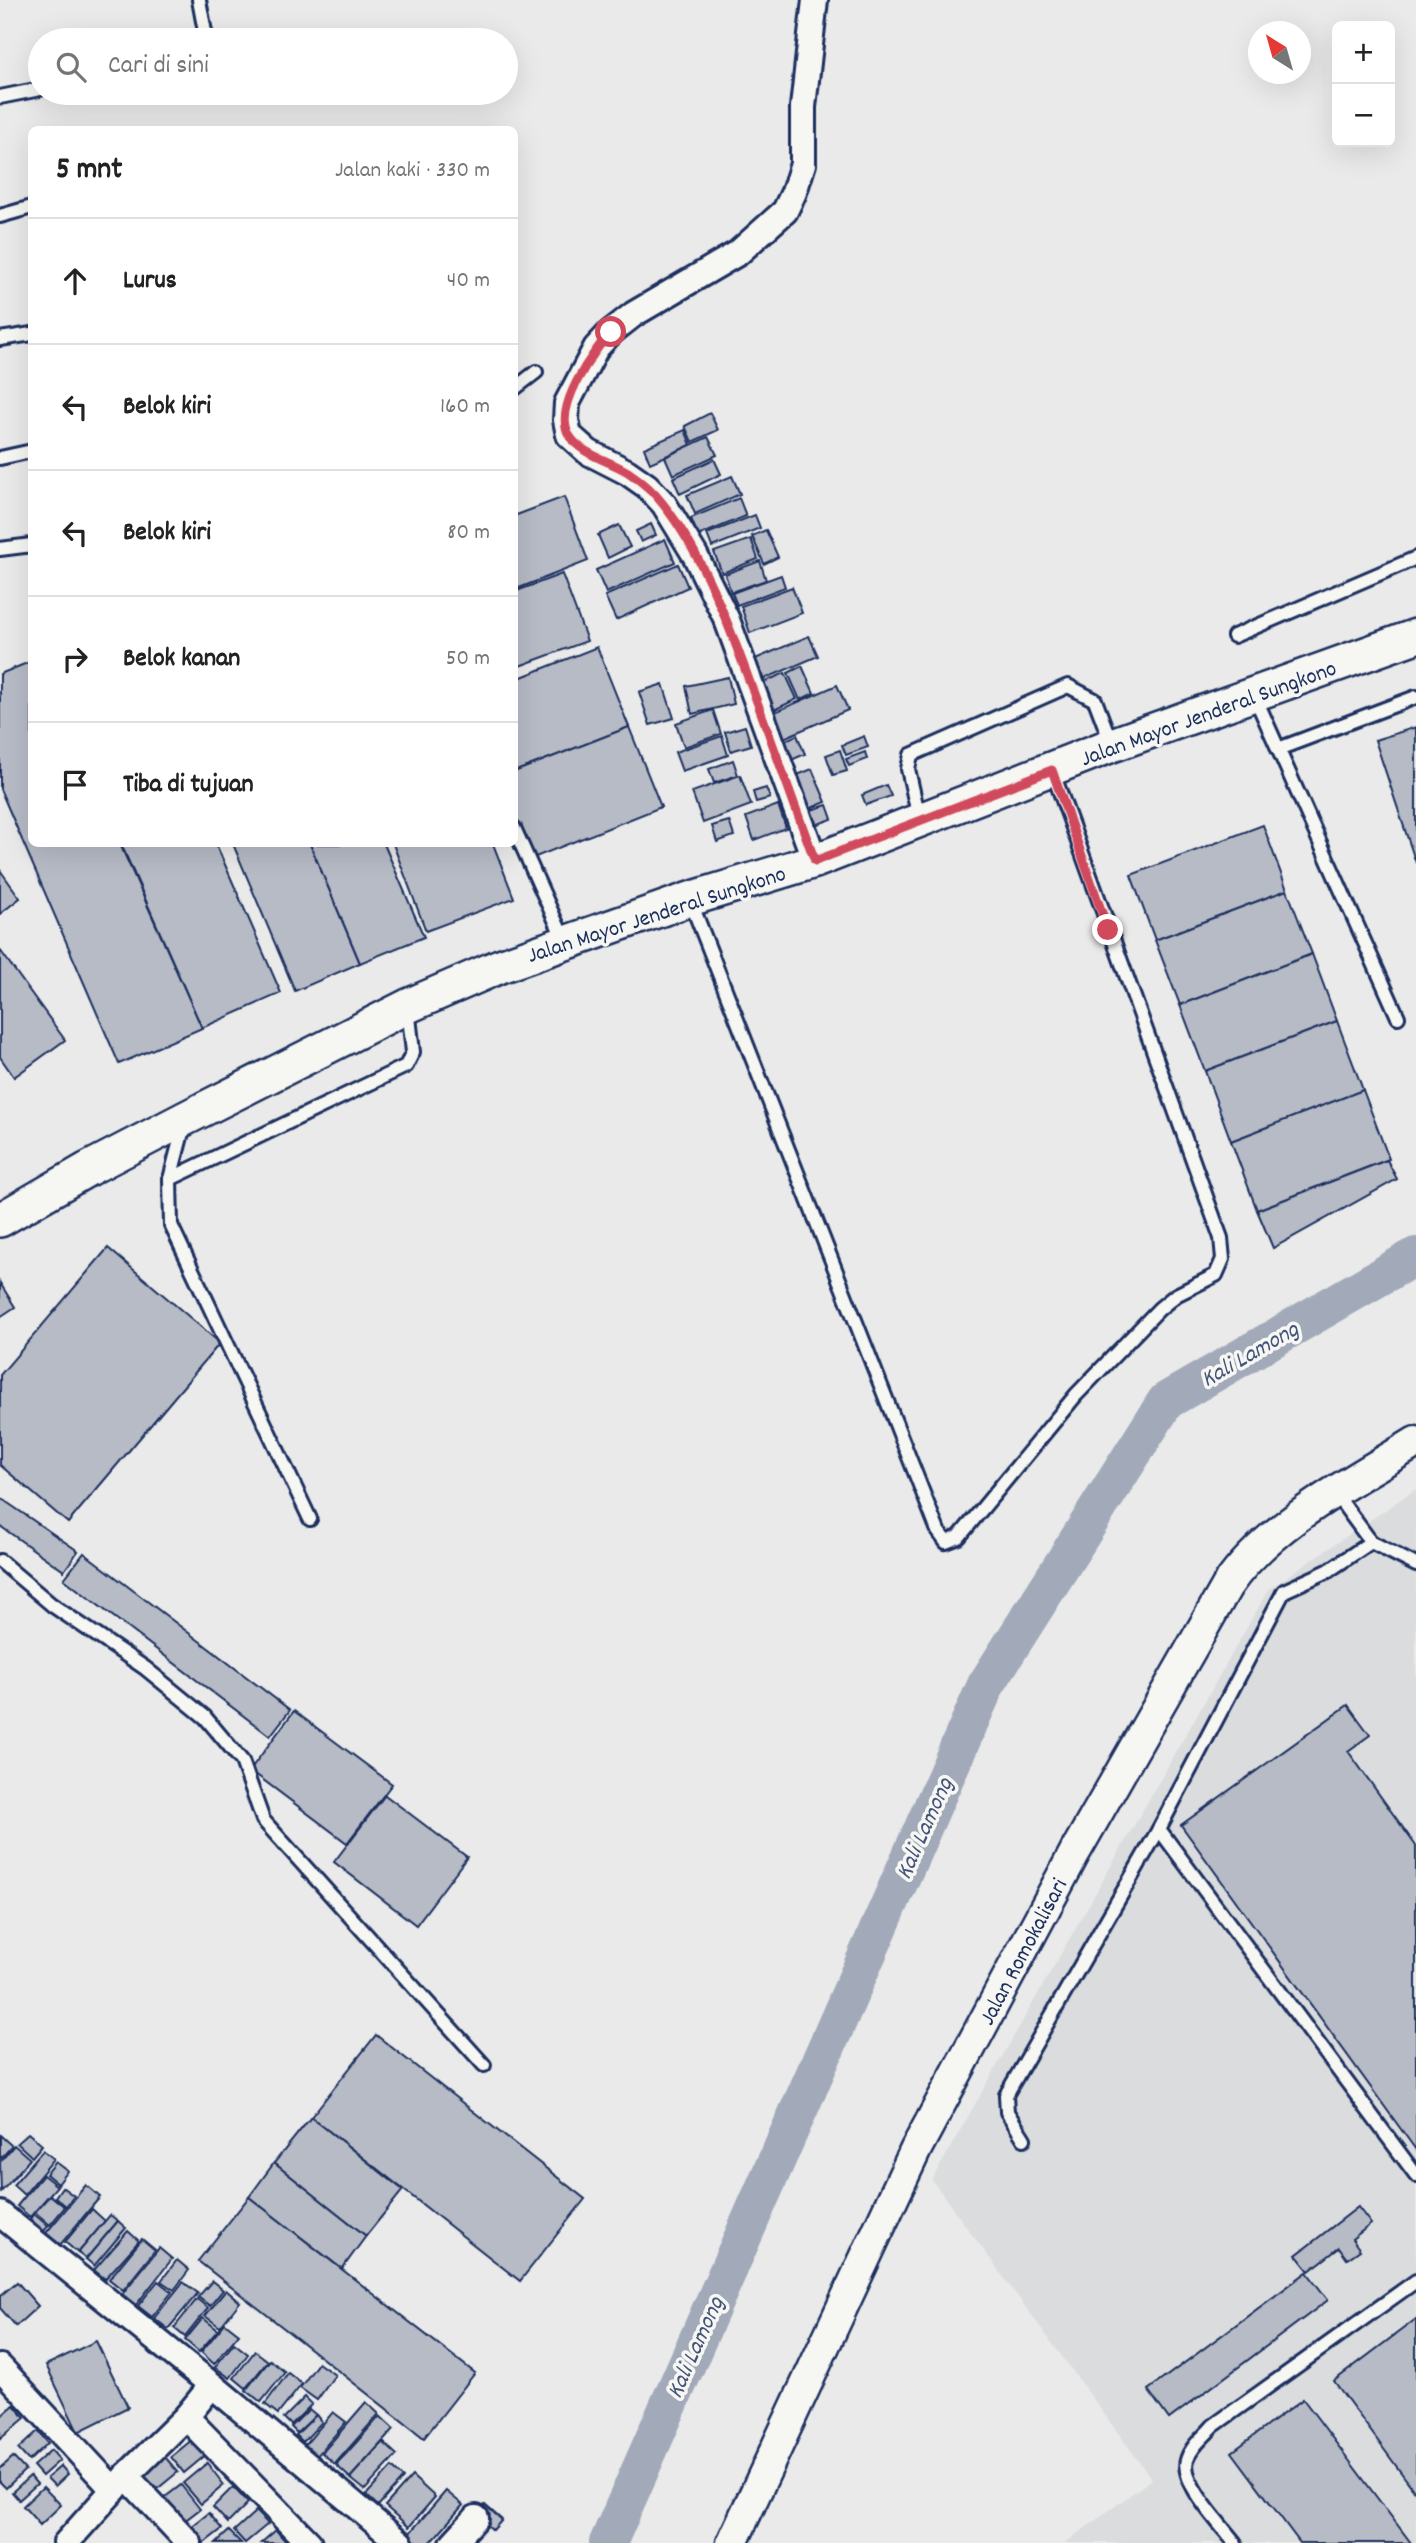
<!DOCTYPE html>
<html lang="id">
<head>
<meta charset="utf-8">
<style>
  :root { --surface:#fff; --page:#f6f6f6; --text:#222; --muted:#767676; --line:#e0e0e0 }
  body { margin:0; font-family:Dekko,sans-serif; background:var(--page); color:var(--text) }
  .controls { position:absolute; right:21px; top:21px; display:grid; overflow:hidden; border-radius:10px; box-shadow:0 7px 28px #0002 }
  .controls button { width:63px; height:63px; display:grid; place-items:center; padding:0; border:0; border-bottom:2px solid var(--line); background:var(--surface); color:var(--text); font:35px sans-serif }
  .compass { position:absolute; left:1248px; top:21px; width:63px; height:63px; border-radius:50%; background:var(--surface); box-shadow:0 7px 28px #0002; rotate:323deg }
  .stop { position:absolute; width:21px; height:21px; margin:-16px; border:5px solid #d1495b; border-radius:50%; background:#fff }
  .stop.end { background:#d1495b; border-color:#fff; box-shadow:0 2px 7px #0008 }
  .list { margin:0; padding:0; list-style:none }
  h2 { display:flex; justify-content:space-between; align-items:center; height:91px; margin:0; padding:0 28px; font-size:30px }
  h2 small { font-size:23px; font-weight:400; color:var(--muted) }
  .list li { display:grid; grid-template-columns:46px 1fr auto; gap:21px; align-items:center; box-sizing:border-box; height:126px; padding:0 28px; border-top:2px solid var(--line) }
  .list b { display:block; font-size:26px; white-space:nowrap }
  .list em { font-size:23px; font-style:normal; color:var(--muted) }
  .icon { flex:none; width:38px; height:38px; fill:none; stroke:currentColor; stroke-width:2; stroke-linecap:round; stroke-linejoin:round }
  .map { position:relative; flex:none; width:1416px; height:2543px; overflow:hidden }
  .search { position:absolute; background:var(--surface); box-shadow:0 7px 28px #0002; left:28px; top:28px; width:490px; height:77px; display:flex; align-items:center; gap:18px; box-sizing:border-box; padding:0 24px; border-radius:38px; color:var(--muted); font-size:26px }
  .panel { position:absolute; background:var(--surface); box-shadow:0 7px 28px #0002; left:28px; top:126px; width:490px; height:721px; border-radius:10px }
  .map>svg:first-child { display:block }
  .built { fill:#dadcde }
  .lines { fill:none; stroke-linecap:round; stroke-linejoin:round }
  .river { stroke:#a2aaba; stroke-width:38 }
  .building { fill:#b6bbc6; stroke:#1b2f5e; stroke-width:2 }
  .service-casing { stroke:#1b2f5e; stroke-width:18 }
  .minor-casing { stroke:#1b2f5e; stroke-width:30 }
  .tertiary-casing { stroke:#1b2f5e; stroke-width:35 }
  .secondary-casing { stroke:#1b2f5e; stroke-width:38 }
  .service { stroke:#f6f6f2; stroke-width:12 }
  .minor { stroke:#f6f6f2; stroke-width:24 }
  .tertiary { stroke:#f6f6f2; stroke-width:30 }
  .secondary { stroke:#f6f6f2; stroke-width:33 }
  .route { stroke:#d1495b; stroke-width:9 }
  .labels { text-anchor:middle; stroke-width:7; stroke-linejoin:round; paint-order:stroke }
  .street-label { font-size:23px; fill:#1b2f5e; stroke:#f6f6f2 }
  .water-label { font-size:24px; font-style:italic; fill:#44547a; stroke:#f6f6f2 }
</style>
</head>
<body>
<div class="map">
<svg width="1416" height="2543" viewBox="0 0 1416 2543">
  <rect width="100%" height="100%" fill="#e9eae9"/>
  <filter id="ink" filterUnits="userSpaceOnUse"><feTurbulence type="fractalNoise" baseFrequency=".0143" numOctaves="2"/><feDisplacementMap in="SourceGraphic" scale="14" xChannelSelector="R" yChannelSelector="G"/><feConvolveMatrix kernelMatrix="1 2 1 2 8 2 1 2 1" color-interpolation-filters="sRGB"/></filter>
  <g filter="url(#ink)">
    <!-- built -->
    <path class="built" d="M 1416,1489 L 1416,2543 L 1065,2543 L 1152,2479 L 932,2180 L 1269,1589 Z"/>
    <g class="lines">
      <!-- river -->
      <path class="river" d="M 608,2543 L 986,1685 L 1166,1401 L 1416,1256"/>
    </g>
    <!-- building -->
    <g class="building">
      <path d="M 710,413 L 718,430 L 692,442 L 685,426 Z"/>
      <path d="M 685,430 L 691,445 L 650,463 L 644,448 Z"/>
      <path d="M 708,437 L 717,455 L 673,475 L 665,457 Z"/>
      <path d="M 714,459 L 721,474 L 680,494 L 673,478 Z"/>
      <path d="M 732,476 L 740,494 L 695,514 L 687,495 Z"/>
      <path d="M 564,497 L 588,561 L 514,590 L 514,516 Z"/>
      <path d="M 739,498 L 746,516 L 698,536 L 691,518 Z"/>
      <path d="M 755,515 L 760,528 L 712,547 L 707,534 Z"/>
      <path d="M 651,524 L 656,535 L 641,542 L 636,531 Z"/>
      <path d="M 619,525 L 630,547 L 608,558 L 598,535 Z"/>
      <path d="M 766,530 L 778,557 L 764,564 L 752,536 Z"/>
      <path d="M 665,539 L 675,562 L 606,593 L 596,570 Z"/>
      <path d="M 751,539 L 758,559 L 722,573 L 714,552 Z"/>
      <path d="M 760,561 L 766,580 L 731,592 L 725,574 Z"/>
      <path d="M 678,564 L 688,587 L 616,620 L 605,596 Z"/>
      <path d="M 562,574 L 587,641 L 514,668 L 514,592 Z"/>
      <path d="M 781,575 L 785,587 L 737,605 L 732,593 Z"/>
      <path d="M 792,587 L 802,613 L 750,633 L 741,606 Z"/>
      <path d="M 809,636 L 818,656 L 762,680 L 753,660 Z"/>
      <path d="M 597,647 L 629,727 L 514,772 L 514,680 Z"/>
      <path d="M 32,661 L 32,844 L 120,844 L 202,1028 L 119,1064 L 0,789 L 0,674 Z"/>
      <path d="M 802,666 L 814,693 L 800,700 L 788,673 Z"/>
      <path d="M 785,673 L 797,699 L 774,710 L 762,683 Z"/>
      <path d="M 728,677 L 734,704 L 692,714 L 686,686 Z"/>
      <path d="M 663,684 L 674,718 L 650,725 L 639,692 Z"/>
      <path d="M 837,685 L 848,710 L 777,741 L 766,716 Z"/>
      <path d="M 713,710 L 721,734 L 684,747 L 676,723 Z"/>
      <path d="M 745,726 L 751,745 L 731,751 L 725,732 Z"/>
      <path d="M 629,727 L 661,807 L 533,858 L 514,813 L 514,772 Z"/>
      <path d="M 1416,727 L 1416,863 L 1375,740 Z"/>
      <path d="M 797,735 L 805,754 L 787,762 L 779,743 Z"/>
      <path d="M 722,736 L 728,755 L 682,771 L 675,752 Z"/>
      <path d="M 864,736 L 868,747 L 846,755 L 842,745 Z"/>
      <path d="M 840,750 L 847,771 L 833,775 L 826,755 Z"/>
      <path d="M 865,752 L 867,759 L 849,766 L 846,759 Z"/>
      <path d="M 733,760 L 738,775 L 714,783 L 709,769 Z"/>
      <path d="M 812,769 L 826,802 L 804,811 L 790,778 Z"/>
      <path d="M 740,775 L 751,805 L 703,823 L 692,792 Z"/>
      <path d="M 886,785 L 891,796 L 866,805 L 862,795 Z"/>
      <path d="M 766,788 L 770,798 L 756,802 L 753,792 Z"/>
      <path d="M 778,805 L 786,828 L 754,840 L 746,817 Z"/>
      <path d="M 827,805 L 832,819 L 810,827 L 805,812 Z"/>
      <path d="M 729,821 L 734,836 L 717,842 L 712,826 Z"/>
      <path d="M 1263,825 L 1287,890 L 1155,940 L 1131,875 Z"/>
      <path d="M 121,844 L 216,844 L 281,993 L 202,1028 Z"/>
      <path d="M 233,844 L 310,844 L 360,963 L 295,991 Z"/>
      <path d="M 310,844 L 384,844 L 424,937 L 360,963 Z"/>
      <path d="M 393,844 L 493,844 L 514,898 L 426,931 Z"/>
      <path d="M 0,870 L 20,898 L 0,914 Z"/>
      <path d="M 1287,890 L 1312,954 L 1180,1005 L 1155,940 Z"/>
      <path d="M 0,950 L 65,1040 L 14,1077 L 0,1057 Z"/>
      <path d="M 1312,954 L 1337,1021 L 1205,1071 L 1180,1005 Z"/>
      <path d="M 1337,1021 L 1363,1090 L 1231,1141 L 1205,1071 Z"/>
      <path d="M 1363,1090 L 1389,1159 L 1257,1210 L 1231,1141 Z"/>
      <path d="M 1387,1160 L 1397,1179 L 1273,1248 L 1257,1210 Z"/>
      <path d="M 108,1248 L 220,1343 L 68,1523 L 0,1465 L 0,1375 Z"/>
      <path d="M 0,1283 L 15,1307 L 0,1317 Z"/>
      <path d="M 2,1499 L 78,1551 L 64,1571 L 0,1526 L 0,1502 Z"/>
      <path d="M 84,1553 L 290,1710 L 270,1736 L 64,1579 Z"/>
      <path d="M 1348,1705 L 1370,1735 L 1348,1751 L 1416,1846 L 1416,2150 L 1181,1825 Z"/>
      <path d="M 294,1711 L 392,1784 L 347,1843 L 250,1770 Z"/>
      <path d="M 385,1795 L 467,1857 L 416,1925 L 334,1862 Z"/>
      <path d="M 376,2035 L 585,2199 L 520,2281 L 311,2117 Z"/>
      <path d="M 311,2117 L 403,2190 L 366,2236 L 274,2163 Z"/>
      <path d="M 28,2133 L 42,2145 L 32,2157 L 17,2143 Z"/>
      <path d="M 0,2135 L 12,2146 L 0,2159 Z"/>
      <path d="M 14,2145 L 30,2159 L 1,2192 L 0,2162 Z"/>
      <path d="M 43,2150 L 54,2159 L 24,2195 L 13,2185 Z"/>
      <path d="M 56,2162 L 68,2171 L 58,2184 L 46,2174 Z"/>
      <path d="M 274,2163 L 366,2236 L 342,2269 L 249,2197 Z"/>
      <path d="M 43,2175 L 57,2186 L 30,2217 L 17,2206 Z"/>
      <path d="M 86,2185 L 100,2197 L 60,2245 L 46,2233 Z"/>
      <path d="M 62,2187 L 74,2196 L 66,2206 L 55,2197 Z"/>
      <path d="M 50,2195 L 65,2207 L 50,2225 L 35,2212 Z"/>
      <path d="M 249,2197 L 475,2373 L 424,2438 L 198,2261 Z"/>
      <path d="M 1358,2207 L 1371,2224 L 1352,2239 L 1360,2250 L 1347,2259 L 1339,2248 L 1309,2271 L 1296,2255 Z"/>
      <path d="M 92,2209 L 105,2221 L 78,2253 L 65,2242 Z"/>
      <path d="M 34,2214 L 48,2226 L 44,2231 L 30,2219 Z"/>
      <path d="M 110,2215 L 118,2221 L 86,2259 L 78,2253 Z"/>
      <path d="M 118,2221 L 126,2228 L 94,2266 L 86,2259 Z"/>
      <path d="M 128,2231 L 139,2241 L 105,2279 L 94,2270 Z"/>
      <path d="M 142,2239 L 155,2250 L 123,2290 L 109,2279 Z"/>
      <path d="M 159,2248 L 172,2259 L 136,2305 L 122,2294 Z"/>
      <path d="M 177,2260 L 189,2270 L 174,2290 L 161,2281 Z"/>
      <path d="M 1307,2272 L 1328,2300 L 1169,2419 L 1148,2390 Z"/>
      <path d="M 158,2281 L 172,2292 L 152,2317 L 138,2306 Z"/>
      <path d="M 212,2281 L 223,2290 L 210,2306 L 198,2297 Z"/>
      <path d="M 17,2282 L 38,2306 L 16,2326 L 0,2308 L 0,2296 Z"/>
      <path d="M 183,2282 L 198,2293 L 168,2329 L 154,2318 Z"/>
      <path d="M 226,2290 L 240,2302 L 220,2327 L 205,2316 Z"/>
      <path d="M 197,2299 L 208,2308 L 185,2337 L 174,2328 Z"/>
      <path d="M 203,2318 L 218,2330 L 199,2352 L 185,2340 Z"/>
      <path d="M 1416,2319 L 1416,2493 L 1334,2381 Z"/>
      <path d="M 225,2323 L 239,2334 L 214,2364 L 201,2352 Z"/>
      <path d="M 96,2341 L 128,2407 L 78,2432 L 46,2365 Z"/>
      <path d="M 234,2343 L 248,2354 L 230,2378 L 215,2367 Z"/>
      <path d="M 255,2351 L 268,2361 L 246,2388 L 234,2378 Z"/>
      <path d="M 270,2360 L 285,2372 L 261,2402 L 246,2390 Z"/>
      <path d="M 318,2363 L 335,2375 L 317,2400 L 300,2388 Z"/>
      <path d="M 288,2373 L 302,2384 L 278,2414 L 265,2404 Z"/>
      <path d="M 305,2397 L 312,2404 L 291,2425 L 284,2418 Z"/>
      <path d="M 1303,2399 L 1411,2543 L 1300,2543 L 1232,2452 Z"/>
      <path d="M 366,2402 L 379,2414 L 335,2464 L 322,2453 Z"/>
      <path d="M 14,2405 L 25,2418 L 0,2439 L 0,2417 Z"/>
      <path d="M 309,2409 L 316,2415 L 297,2433 L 291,2427 Z"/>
      <path d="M 333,2412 L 346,2422 L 317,2456 L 304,2446 Z"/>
      <path d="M 316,2415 L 322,2422 L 303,2442 L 296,2435 Z"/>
      <path d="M 380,2416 L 394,2429 L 350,2478 L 336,2465 Z"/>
      <path d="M 38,2431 L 48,2443 L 29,2461 L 18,2449 Z"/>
      <path d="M 193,2439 L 207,2454 L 184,2473 L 171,2457 Z"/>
      <path d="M 383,2442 L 397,2455 L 365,2490 L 350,2478 Z"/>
      <path d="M 51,2450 L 60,2460 L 42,2476 L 33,2466 Z"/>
      <path d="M 159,2450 L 178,2472 L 156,2490 L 137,2468 Z"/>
      <path d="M 13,2457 L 25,2470 L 6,2488 L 0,2482 L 0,2469 Z"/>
      <path d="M 207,2463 L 224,2485 L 201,2504 L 183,2483 Z"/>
      <path d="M 61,2466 L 68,2474 L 55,2486 L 47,2478 Z"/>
      <path d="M 392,2467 L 403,2478 L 378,2506 L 366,2495 Z"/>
      <path d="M 30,2476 L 37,2484 L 19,2500 L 12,2492 Z"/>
      <path d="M 412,2476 L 435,2497 L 409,2527 L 385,2506 Z"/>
      <path d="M 181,2485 L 200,2509 L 183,2522 L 164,2498 Z"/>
      <path d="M 43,2487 L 61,2505 L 40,2525 L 23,2506 Z"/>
      <path d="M 233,2487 L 248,2503 L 228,2523 L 213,2507 Z"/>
      <path d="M 446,2491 L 463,2505 L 430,2543 L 417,2543 L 408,2535 Z"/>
      <path d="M 485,2505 L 502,2520 L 493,2530 L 476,2515 Z"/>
      <path d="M 256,2511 L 268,2524 L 245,2543 L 234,2531 Z"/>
      <path d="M 209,2513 L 222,2529 L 204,2543 L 191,2527 Z"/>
      <path d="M 276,2530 L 287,2543 L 261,2543 Z"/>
      <path d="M 229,2531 L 241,2543 L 216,2543 Z"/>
    </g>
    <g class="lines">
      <!-- service casing -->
      <g class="service-casing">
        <g id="service">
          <path d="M 199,0 L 205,32 L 203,40"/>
          <path d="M 0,97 L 40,89"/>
          <path d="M 0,216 L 32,207"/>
          <path d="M 0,339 L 32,334"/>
          <path d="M 514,389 L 536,372"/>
          <path d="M 0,458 L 32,451"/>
          <path d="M 0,549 L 32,545"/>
          <path d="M 1234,636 L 1416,558"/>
          <path d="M 1255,697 L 1398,1017"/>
          <path d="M 1278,749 L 1416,697"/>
          <path d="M 919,818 L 908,769 L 911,755 L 1068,686 L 1095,700 L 1112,745"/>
          <path d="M 514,828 L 565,942"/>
          <path d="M 690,900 L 938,1531 L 946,1542 L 959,1537 L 1076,1395 L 1159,1309 L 1176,1295 L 1216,1275 L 1223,1259 L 1221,1238 L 1052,770"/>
          <path d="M 184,1125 L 170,1179 L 171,1225 L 310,1519"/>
          <path d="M 170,1179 L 406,1066 L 413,1052 L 408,1008"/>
          <path d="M 1335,1493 L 1371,1542 L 1416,1565"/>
          <path d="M 1371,1542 L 1328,1571 L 1284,1591 L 1159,1829 L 1416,2175"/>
          <path d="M 0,1561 L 52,1605 L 145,1668 L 205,1717 L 242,1761 L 263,1820 L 484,2065"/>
          <path d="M 1024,2139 L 1007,2112 L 1006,2095 L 1159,1829"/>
          <path d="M 1235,2543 C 1221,2525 1180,2482 1187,2460 C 1191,2446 1204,2437 1213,2426 L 1416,2281"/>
        </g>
      </g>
      <!-- minor casing -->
      <g class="minor-casing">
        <g id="minor">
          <path d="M 815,0 L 803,107 L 803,164 L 794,192 L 785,211 L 738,253 L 634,314 L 611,332 L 596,348 L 567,403 L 566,420 L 569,435 L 588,452 L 627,472 L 647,486 L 664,504 L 695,555 L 727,620 L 815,861"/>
          <path d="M 0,2214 L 212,2385 L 400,2543"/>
          <path d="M 0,2367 L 114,2490"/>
          <path d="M 186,2417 L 309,2543"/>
          <path d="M 126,2476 L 189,2543"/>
          <path d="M 66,2543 L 126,2476 L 186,2417 L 212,2385"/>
          <path d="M 453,2543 L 476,2518"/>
        </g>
      </g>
      <!-- tertiary casing -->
      <g class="tertiary-casing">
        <path id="tertiary" d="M 732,2543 L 916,2149 L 1075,1852 L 1227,1586 C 1269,1524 1353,1481 1416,1442"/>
      </g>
      <!-- secondary casing -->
      <g class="secondary-casing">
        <path id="secondary" d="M 0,1220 L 88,1169 L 186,1118 L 408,1006 L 500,966 L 690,899 L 815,861 L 1112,745 L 1416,636"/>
      </g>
      <!-- service -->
      <use href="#service" class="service"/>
      <!-- minor -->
      <use href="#minor" class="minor"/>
      <!-- tertiary -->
      <use href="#tertiary" class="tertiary"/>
      <!-- secondary -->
      <use href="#secondary" class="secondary"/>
    </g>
  </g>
  <g class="lines" filter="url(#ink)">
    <!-- route -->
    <path class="route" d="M 611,332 C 593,351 553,408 569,435 C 581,455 609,460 628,472 C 640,480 654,492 663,504 C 703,554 731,630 753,691 C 774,747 794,804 815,861 L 1052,770 L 1108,930"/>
  </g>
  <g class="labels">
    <!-- street labels -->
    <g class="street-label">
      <text transform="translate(1208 712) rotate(-20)" y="8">Jalan Mayor Jenderal Sungkono</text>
      <text transform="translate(656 913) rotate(-18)" y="8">Jalan Mayor Jenderal Sungkono</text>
      <text transform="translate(1022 1951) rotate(-62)" y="8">Jalan Romokalisari</text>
    </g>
    <!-- water labels -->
    <g class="water-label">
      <text transform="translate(1249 1353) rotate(-30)" y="8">Kali Lamong</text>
      <text transform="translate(923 1828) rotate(-66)" y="8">Kali Lamong</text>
      <text transform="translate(694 2347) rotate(-66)" y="8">Kali Lamong</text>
    </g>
  </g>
</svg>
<div class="controls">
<button>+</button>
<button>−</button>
</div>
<svg class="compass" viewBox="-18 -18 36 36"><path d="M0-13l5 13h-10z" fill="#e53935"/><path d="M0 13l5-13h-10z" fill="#767676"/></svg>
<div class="stop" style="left:611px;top:332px"></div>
<div class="stop end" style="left:1108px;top:930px"></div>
<div class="search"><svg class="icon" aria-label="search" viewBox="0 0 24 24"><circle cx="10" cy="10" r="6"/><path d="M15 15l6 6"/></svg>Cari di sini</div>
<section class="panel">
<h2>5 mnt<small>Jalan kaki · 330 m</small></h2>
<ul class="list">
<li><svg class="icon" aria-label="ahead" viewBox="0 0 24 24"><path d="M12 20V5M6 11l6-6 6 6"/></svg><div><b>Lurus</b></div><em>40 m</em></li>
<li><svg class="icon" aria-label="left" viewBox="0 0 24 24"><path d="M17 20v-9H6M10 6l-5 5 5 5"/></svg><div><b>Belok kiri</b></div><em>160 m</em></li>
<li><svg class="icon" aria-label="left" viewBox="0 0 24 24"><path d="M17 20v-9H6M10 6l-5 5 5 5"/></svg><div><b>Belok kiri</b></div><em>80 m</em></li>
<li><svg class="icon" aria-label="right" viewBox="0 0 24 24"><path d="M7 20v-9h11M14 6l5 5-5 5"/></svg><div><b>Belok kanan</b></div><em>50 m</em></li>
<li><svg class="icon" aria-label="arrive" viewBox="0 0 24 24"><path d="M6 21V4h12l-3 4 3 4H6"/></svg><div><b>Tiba di tujuan</b></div></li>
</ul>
</section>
</div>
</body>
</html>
